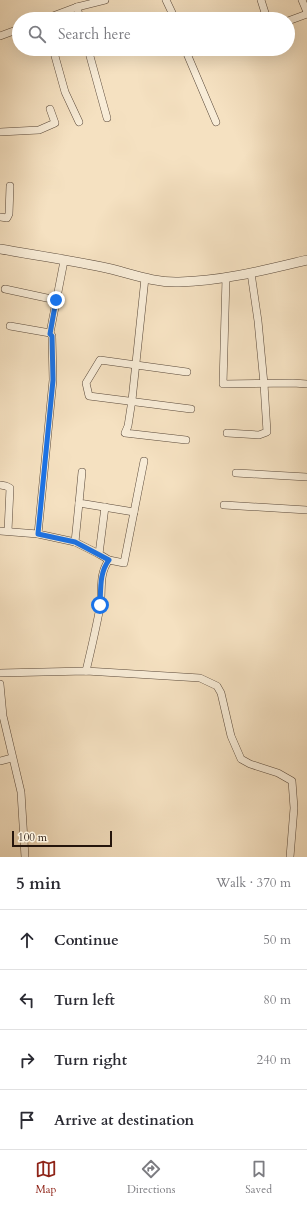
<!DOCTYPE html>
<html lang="en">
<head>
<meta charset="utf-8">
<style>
  :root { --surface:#fff; --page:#f7f7f7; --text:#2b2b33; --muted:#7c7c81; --line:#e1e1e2; --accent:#8f2418 }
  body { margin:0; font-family:Cardo,serif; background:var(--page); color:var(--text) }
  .scale { position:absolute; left:12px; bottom:10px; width:100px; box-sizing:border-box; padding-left:4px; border:2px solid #25150c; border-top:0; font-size:11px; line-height:14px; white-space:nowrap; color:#25150c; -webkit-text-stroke:3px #f8ecd7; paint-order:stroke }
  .stop { position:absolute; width:12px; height:12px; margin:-9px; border:3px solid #1a73e8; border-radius:50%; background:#fff }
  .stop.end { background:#1a73e8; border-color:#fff; box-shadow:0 1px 4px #0008 }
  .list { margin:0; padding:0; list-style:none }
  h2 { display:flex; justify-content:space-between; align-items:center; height:52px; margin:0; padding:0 16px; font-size:17px }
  h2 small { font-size:13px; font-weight:400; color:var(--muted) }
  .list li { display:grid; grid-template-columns:26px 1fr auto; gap:12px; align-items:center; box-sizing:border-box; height:60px; padding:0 16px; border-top:1px solid var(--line) }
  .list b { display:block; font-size:15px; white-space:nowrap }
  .list em { font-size:13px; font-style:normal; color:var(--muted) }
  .icon { flex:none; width:22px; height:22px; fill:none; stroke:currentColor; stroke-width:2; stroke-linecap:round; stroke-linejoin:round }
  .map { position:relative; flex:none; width:307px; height:857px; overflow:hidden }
  .search { position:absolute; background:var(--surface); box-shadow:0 4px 16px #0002; left:12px; right:12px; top:12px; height:44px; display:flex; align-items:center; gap:10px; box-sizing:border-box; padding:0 14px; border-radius:22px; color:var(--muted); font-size:15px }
  .sheet { height:292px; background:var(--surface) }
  nav { display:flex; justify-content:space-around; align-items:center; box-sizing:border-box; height:56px; border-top:1px solid var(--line); background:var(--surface); font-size:11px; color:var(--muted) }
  nav a { display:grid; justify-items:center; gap:2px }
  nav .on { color:var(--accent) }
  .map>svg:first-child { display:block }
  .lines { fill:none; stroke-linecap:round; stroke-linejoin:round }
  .minor-casing { stroke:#594839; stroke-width:8 }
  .tertiary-casing { stroke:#594839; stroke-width:10 }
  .minor { stroke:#f8ecd7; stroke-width:7 }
  .tertiary { stroke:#f8ecd7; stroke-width:9 }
  .route { stroke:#1a73e8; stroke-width:5 }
</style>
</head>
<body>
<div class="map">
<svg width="307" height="857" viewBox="0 0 307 857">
  <rect width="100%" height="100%" fill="#f5e1c1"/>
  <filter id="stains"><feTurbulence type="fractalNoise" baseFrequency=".005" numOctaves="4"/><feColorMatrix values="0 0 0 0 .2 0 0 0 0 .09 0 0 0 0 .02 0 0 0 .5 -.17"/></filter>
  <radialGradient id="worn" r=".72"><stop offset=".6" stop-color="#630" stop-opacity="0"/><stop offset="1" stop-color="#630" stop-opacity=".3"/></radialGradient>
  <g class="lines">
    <!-- minor casing -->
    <g class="minor-casing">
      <g id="minor">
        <path d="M 166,0 L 175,19"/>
        <path d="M 261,0 L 267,19"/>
        <path d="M 302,0 L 307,12"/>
        <path d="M 77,7 L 80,19"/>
        <path d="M 45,19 L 77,7 L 105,0"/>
        <path d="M 288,21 L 307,14"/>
        <path d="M 0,36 L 19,29"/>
        <path d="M 53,49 L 65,92 L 79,122"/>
        <path d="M 88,49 L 107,118"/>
        <path d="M 185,49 L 216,122"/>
        <path d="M 0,132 L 39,130 L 55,123 L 50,109"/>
        <path d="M 0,217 L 7,218 L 9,214 L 10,186"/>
        <path d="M 64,261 L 50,333 L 52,336 L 53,380 L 38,534 L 75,542 L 79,503"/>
        <path d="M 145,278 L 132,400 L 128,426 L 125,433 L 186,440"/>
        <path d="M 226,278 L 223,384 L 293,383 L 307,384"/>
        <path d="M 5,289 L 56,300"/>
        <path d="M 10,326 L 50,333"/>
        <path d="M 187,372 L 100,360 L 86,383 L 89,396 L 191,409"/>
        <path d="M 227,433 L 259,435 L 267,432 L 264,384 L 258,321 L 251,273"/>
        <path d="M 82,472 L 79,503 L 134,512"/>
        <path d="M 236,473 L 307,477"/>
        <path d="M 0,485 L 6,486 L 10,488 L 8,531"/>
        <path d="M 224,505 L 307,510"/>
        <path d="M 105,507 L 99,554 L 109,560"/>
        <path d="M 0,531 L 38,534"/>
        <path d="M 75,542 L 99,554"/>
        <path d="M 86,671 C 91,650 96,629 100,607 C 103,591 98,575 109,560 L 124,563 L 144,461"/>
        <path d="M 0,673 L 86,671 L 200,678 L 217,686 L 221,693 L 231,736 L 241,759 L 250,764 L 278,773 L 292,781 L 294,808 L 290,857"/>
        <path d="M 0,684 L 3,716 L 21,792 L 25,857"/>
        <path d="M 0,761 L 12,758"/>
      </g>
    </g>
    <!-- tertiary casing -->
    <g class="tertiary-casing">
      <path id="tertiary" d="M 0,249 C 34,255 68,260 102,267 C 127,272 152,283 179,282 C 223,281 265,270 307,260"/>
    </g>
    <!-- minor -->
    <use href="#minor" class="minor"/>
    <!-- tertiary -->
    <use href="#tertiary" class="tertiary"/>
  </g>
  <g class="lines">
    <!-- route -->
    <path class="route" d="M 56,300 L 50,334 L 52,336 L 53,380 L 38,534 L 75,542 L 109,560 C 99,573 101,590 100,605"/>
  </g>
  <rect width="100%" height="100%" filter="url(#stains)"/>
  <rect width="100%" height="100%" fill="url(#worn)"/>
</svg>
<div class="scale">100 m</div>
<div class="stop" style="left:100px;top:605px"></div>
<div class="stop end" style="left:56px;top:300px"></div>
<div class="search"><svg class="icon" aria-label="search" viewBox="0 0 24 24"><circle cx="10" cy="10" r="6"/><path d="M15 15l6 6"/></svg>Search here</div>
</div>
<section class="sheet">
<h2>5 min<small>Walk · 370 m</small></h2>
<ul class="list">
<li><svg class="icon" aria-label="ahead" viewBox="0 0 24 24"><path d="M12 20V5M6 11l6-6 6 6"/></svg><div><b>Continue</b></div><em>50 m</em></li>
<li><svg class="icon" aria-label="left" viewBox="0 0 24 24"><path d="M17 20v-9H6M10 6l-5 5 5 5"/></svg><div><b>Turn left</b></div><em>80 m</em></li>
<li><svg class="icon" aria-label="right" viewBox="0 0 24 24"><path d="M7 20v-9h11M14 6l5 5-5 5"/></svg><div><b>Turn right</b></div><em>240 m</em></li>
<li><svg class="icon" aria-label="arrive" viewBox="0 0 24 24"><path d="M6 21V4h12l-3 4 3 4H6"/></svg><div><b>Arrive at destination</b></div></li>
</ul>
</section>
<nav>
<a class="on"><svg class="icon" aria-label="map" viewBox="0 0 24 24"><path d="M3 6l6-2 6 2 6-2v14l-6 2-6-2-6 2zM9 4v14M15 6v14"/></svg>Map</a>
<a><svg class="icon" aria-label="directions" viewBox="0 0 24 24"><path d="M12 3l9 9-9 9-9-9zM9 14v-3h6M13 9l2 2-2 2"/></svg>Directions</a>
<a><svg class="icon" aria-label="saved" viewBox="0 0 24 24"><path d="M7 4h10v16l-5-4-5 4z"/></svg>Saved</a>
</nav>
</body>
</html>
